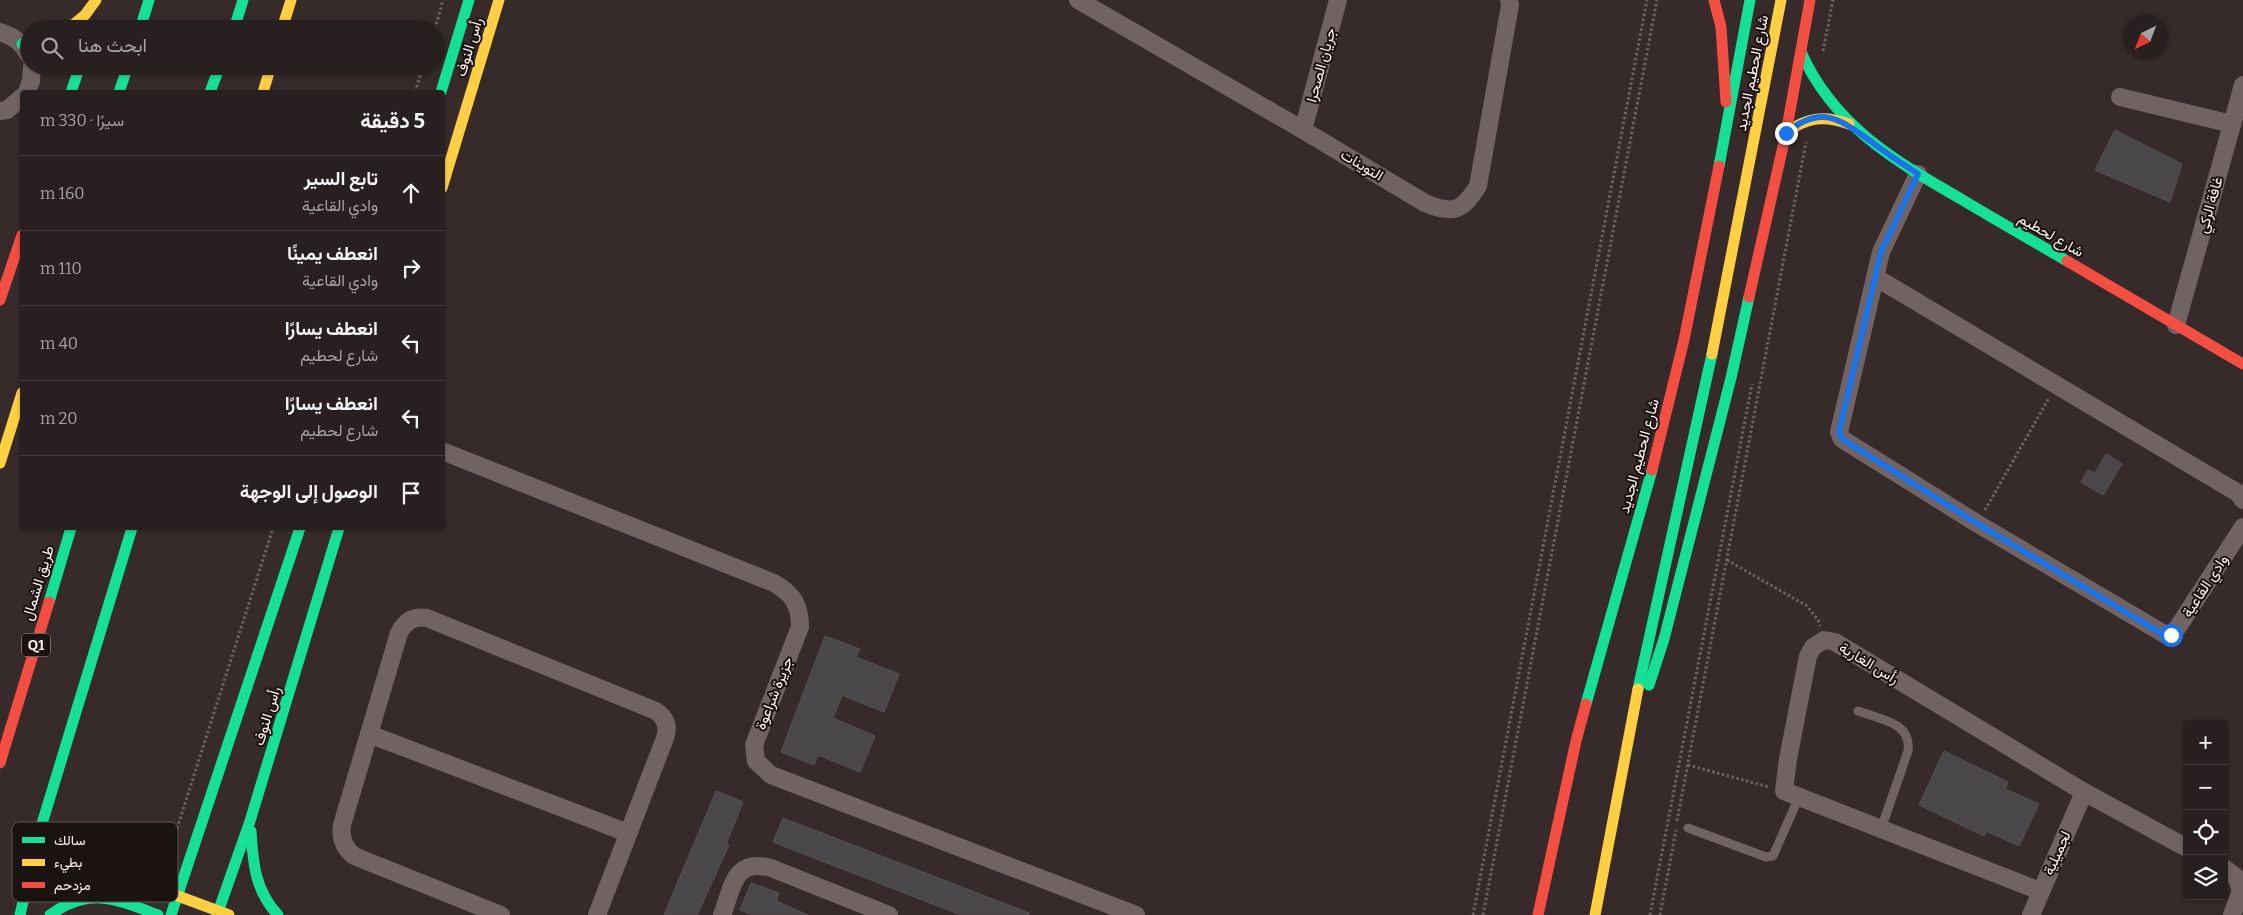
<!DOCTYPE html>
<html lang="ar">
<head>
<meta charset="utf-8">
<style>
  :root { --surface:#282020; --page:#342d2d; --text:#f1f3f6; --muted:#a5a3a5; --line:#443e3e }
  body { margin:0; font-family:Bitter,Vazirmatn,serif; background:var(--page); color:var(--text); direction:rtl }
  .controls { position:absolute; right:15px; bottom:15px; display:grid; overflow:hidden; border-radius:5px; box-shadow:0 1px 4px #0004 }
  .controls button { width:45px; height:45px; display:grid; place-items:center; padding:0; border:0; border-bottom:1px solid var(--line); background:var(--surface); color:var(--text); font:25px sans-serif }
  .compass { position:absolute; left:2123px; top:15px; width:45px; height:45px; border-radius:50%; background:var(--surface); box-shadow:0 1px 4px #0004; rotate:222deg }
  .stop { position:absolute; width:15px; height:15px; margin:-11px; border:4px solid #1a73e8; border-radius:50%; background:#fff }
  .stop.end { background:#1a73e8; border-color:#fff; box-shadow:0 1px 5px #0008 }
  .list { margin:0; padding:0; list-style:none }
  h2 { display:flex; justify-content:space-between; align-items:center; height:65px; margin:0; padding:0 20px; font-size:21px }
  h2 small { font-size:16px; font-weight:400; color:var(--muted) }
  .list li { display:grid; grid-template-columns:32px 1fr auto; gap:15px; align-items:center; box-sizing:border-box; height:75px; padding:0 20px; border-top:1px solid var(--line) }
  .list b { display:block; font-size:19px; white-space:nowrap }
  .list p { margin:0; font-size:16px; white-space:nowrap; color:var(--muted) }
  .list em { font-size:16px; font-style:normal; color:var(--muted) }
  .icon { flex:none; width:28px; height:28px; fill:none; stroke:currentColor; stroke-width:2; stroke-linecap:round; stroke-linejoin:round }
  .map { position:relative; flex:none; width:2243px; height:915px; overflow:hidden; direction:ltr }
  .search { position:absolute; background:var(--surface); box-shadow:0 1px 4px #0004; left:20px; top:20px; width:425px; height:55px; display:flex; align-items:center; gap:12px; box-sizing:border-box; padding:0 18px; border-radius:28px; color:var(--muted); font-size:19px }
  .panel { position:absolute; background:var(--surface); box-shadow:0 1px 4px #0004; left:20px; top:90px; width:425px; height:440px; border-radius:5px; direction:rtl }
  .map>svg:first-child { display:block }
  .building { fill:#4a474a; stroke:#565356 }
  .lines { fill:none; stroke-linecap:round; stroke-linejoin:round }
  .path { stroke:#6d6161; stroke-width:3; stroke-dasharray:2.5 2.5; stroke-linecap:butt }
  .lane { stroke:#726363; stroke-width:9 }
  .street { stroke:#726363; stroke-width:18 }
  .fast { stroke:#16e098; stroke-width:11 }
  .slow { stroke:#ffcf43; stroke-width:11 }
  .jam { stroke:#f24e42; stroke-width:11 }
  .route { stroke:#1a73e8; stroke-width:6 }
  .labels { text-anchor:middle; stroke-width:4; stroke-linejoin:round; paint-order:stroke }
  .shield { fill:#1b1212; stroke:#baaead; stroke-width:1 }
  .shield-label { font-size:14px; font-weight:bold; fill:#fef1f0 }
  .street-label { font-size:15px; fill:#fef1f0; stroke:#1b1212 }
  .key { fill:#1b1212; stroke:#5f5555; stroke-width:1 }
  .key-label { font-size:14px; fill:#fef1f0 }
</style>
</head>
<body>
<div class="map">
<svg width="2243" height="915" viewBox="0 0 2243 915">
  <rect width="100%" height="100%" fill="#362a2a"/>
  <!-- building -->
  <g class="building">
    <path d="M 2115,130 L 2182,164 L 2170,202 L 2095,170 Z"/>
    <path d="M 2106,454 L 2122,464 L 2103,495 L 2081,482 L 2088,470 L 2095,473 Z"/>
    <path d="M 825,636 L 860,649 L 856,657 L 899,674 L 884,712 L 842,695 L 833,718 L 875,736 L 860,772 L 818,755 L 814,765 L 781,752 Z"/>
    <path d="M 1944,751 L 2008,782 L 2005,789 L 2039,804 L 2019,846 L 1986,831 L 1984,836 L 1919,805 Z"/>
    <path d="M 716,791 L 743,802 L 726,844 L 729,845 L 697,915 L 664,915 Z"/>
    <path d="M 783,818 L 1029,913 L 1029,915 L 961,915 L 773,842 Z"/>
    <path d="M 751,883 L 779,893 L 776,901 L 808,915 L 753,915 L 740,910 Z"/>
  </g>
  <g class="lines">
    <!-- path -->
    <g class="path">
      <path d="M 435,29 L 443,0"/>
      <path d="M 1823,51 L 1833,0"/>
      <path d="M 415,92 L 423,66"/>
      <path d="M 1985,510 L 2049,398"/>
      <path d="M 1727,560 L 1807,606 L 1818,620 L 1820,626"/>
      <path d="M 1688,765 L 1769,787"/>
      <path d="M 1677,821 L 1806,142"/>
      <path d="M 174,838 L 273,528"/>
      <path d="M 1473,915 L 1647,0"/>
      <path d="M 1483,915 L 1657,0"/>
      <path d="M 1650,915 L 1752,384"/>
      <path d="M 1660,915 L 1676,830"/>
    </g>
    <!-- lane -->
    <g class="lane">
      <path d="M 1858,711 C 1879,719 1912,722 1908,751 L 1881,829"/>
      <path d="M 1688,828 L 1766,857 L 1773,856 L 1799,797"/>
    </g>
    <!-- street -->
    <g class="street">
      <path d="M 1078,0 L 1303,130 L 1425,203 C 1453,215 1462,211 1478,186 L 1510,5 L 1509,0"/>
      <path d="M 0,32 C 13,36 21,42 28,54"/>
      <path d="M 27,92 L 31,81 L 32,66"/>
      <path d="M 2120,97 L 2232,124"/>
      <path d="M 0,111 L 7,110 L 22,97"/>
      <path d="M 1303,130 L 1338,0"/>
      <path d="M 1918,174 L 1881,252 L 1839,432 L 1842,439 L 1978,524 L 2166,635 L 2171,635 L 2178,627 L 2243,527"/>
      <path d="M 1875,277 L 2238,493 L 2243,500"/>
      <path d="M 2176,325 L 2243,85"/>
      <path d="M 442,451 L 774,583 C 793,594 800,605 800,627 L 754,745 L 756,761 L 771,775 L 1136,915"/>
      <path d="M 369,734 L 628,833"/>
      <path d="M 2224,868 L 2236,877 L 2241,891 L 2232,915"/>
      <path d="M 2040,891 L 1784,791 L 1788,759 L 1808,656 L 1813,647 L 1824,640 L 1835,642 L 2084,792 L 2187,848"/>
      <path d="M 501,915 L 354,856 C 344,848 340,838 342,825 L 399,633 C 405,621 414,616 427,618 L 656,711 C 666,718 669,727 665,738 L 597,915"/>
      <path d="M 722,915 C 733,887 733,858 771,868 L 889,915"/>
      <path d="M 2031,915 L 2084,792"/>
    </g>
    <!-- fast -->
    <g class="fast">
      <path d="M 140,29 L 149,0"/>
      <path d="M 234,29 L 243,0"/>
      <path d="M 22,44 L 29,43"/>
      <path d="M 1801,52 C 1833,125 1895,161 1961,199 C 1996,220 2031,240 2067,261"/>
      <path d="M 71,92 L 80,66"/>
      <path d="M 119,92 L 128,66"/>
      <path d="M 210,92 L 220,66"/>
      <path d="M 441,92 L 469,0"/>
      <path d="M 1719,166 L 1750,0"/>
      <path d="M 49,602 L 71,528"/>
      <path d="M 1649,685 L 1664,639 L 1731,378 L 1749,297"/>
      <path d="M 1638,689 L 1712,354"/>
      <path d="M 1586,704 L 1652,470"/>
      <path d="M 251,831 C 253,863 255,891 278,915"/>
      <path d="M 20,915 L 37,840 L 132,528"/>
      <path d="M 50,915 C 90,886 116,899 158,915"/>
      <path d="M 171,915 L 300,528"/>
      <path d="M 217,915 L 250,821 L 339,528"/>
    </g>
    <!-- slow -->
    <g class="slow">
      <path d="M 68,29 L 85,15 L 96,0"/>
      <path d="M 282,29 L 291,0"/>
      <path d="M 263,92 L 271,66"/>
      <path d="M 1786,133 C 1807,117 1824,115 1849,124"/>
      <path d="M 442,188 L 499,0"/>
      <path d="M 1712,354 L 1781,0"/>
      <path d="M 0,463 L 22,393"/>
      <path d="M 178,896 L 229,915"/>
      <path d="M 1595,915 L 1638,689"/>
    </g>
    <!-- jam -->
    <g class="jam">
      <path d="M 1714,0 L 1721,27 L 1726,102"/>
      <path d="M 2067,261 L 2243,364"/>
      <path d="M 1749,297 L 1786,133 L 1810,0"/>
      <path d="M 0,300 L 22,235"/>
      <path d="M 1652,470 L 1684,340 L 1719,166"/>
      <path d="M 0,763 L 49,602"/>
      <path d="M 1538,915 L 1576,741 L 1586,704"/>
    </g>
  </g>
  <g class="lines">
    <!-- route -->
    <path class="route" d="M 1786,133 C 1822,103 1841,120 1873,143 C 1887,154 1903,164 1918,174 L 1881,252 L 1839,432 L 1842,439 L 1978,524 L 2159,632 L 2171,635"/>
  </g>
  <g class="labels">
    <!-- shield labels -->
    <rect class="shield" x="22" y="633.5" width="28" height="23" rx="4"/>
    <g class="shield-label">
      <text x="36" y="650">Q1</text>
    </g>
    <!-- street labels -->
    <g class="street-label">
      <text transform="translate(469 47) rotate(-73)" y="5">رأس النوف</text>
      <text transform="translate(1321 65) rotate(-75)" y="5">جريان الصحرا</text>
      <text transform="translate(1752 73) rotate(-79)" y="5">شارع الحطيم الجديد</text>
      <text transform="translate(1362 165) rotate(31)" y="5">التوينات</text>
      <text transform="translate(2210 205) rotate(-74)" y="5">غافة الركي</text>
      <text transform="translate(2051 235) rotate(30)" y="5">شارع لحطيم</text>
      <text transform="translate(1639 456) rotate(-75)" y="5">شارع الحطيم الجديد</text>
      <text transform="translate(38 583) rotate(-73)" y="5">طريق الشمال</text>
      <text transform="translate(2205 586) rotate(-57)" y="5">وادي القاعية</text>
      <text transform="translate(1869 663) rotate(31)" y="5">رأس الغارية</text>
      <text transform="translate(774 693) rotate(-68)" y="5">جزيرة شراعوة</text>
      <text transform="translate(267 716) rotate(-73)" y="5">رأس النوف</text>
      <text transform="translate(2057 853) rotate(-66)" y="5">لجميلية</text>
    </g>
  </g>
  <!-- legend -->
  <rect x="12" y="822" width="166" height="80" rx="8" class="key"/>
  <rect x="22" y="837" width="23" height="6" fill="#16e098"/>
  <rect x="22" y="859" width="23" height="7" fill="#ffcf43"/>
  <rect x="22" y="882" width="23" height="6" fill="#f24e42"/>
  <g class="key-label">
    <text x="54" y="845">سالك</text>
    <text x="54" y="867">بطيء</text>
    <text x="54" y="890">مزدحم</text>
  </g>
</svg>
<div class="controls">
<button>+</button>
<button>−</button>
<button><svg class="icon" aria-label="locate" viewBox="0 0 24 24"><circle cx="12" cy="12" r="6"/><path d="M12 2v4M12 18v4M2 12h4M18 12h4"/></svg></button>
<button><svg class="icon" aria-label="layers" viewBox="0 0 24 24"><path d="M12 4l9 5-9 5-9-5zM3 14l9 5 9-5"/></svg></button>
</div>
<svg class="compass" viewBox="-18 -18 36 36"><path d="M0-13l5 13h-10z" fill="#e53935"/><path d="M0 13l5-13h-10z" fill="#a5a3a5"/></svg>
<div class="stop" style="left:2171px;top:635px"></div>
<div class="stop end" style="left:1786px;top:133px"></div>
<div class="search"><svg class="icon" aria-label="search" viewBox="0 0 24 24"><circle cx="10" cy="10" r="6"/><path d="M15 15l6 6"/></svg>ابحث هنا</div>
<section class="panel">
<h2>5 دقيقة<small>سيرًا · 330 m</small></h2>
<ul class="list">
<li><svg class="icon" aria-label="ahead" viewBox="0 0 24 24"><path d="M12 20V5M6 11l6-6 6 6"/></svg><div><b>تابع السير</b><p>وادي القاعية</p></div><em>160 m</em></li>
<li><svg class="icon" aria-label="right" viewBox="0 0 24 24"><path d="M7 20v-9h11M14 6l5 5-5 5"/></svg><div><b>انعطف يمينًا</b><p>وادي القاعية</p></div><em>110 m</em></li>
<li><svg class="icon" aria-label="left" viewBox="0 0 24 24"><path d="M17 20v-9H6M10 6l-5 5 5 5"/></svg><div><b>انعطف يسارًا</b><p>شارع لحطيم</p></div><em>40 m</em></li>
<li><svg class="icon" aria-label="left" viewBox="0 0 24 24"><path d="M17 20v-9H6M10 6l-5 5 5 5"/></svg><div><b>انعطف يسارًا</b><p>شارع لحطيم</p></div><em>20 m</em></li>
<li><svg class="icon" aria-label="arrive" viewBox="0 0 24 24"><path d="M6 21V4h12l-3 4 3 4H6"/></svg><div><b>الوصول إلى الوجهة</b></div></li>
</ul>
</section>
</div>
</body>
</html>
